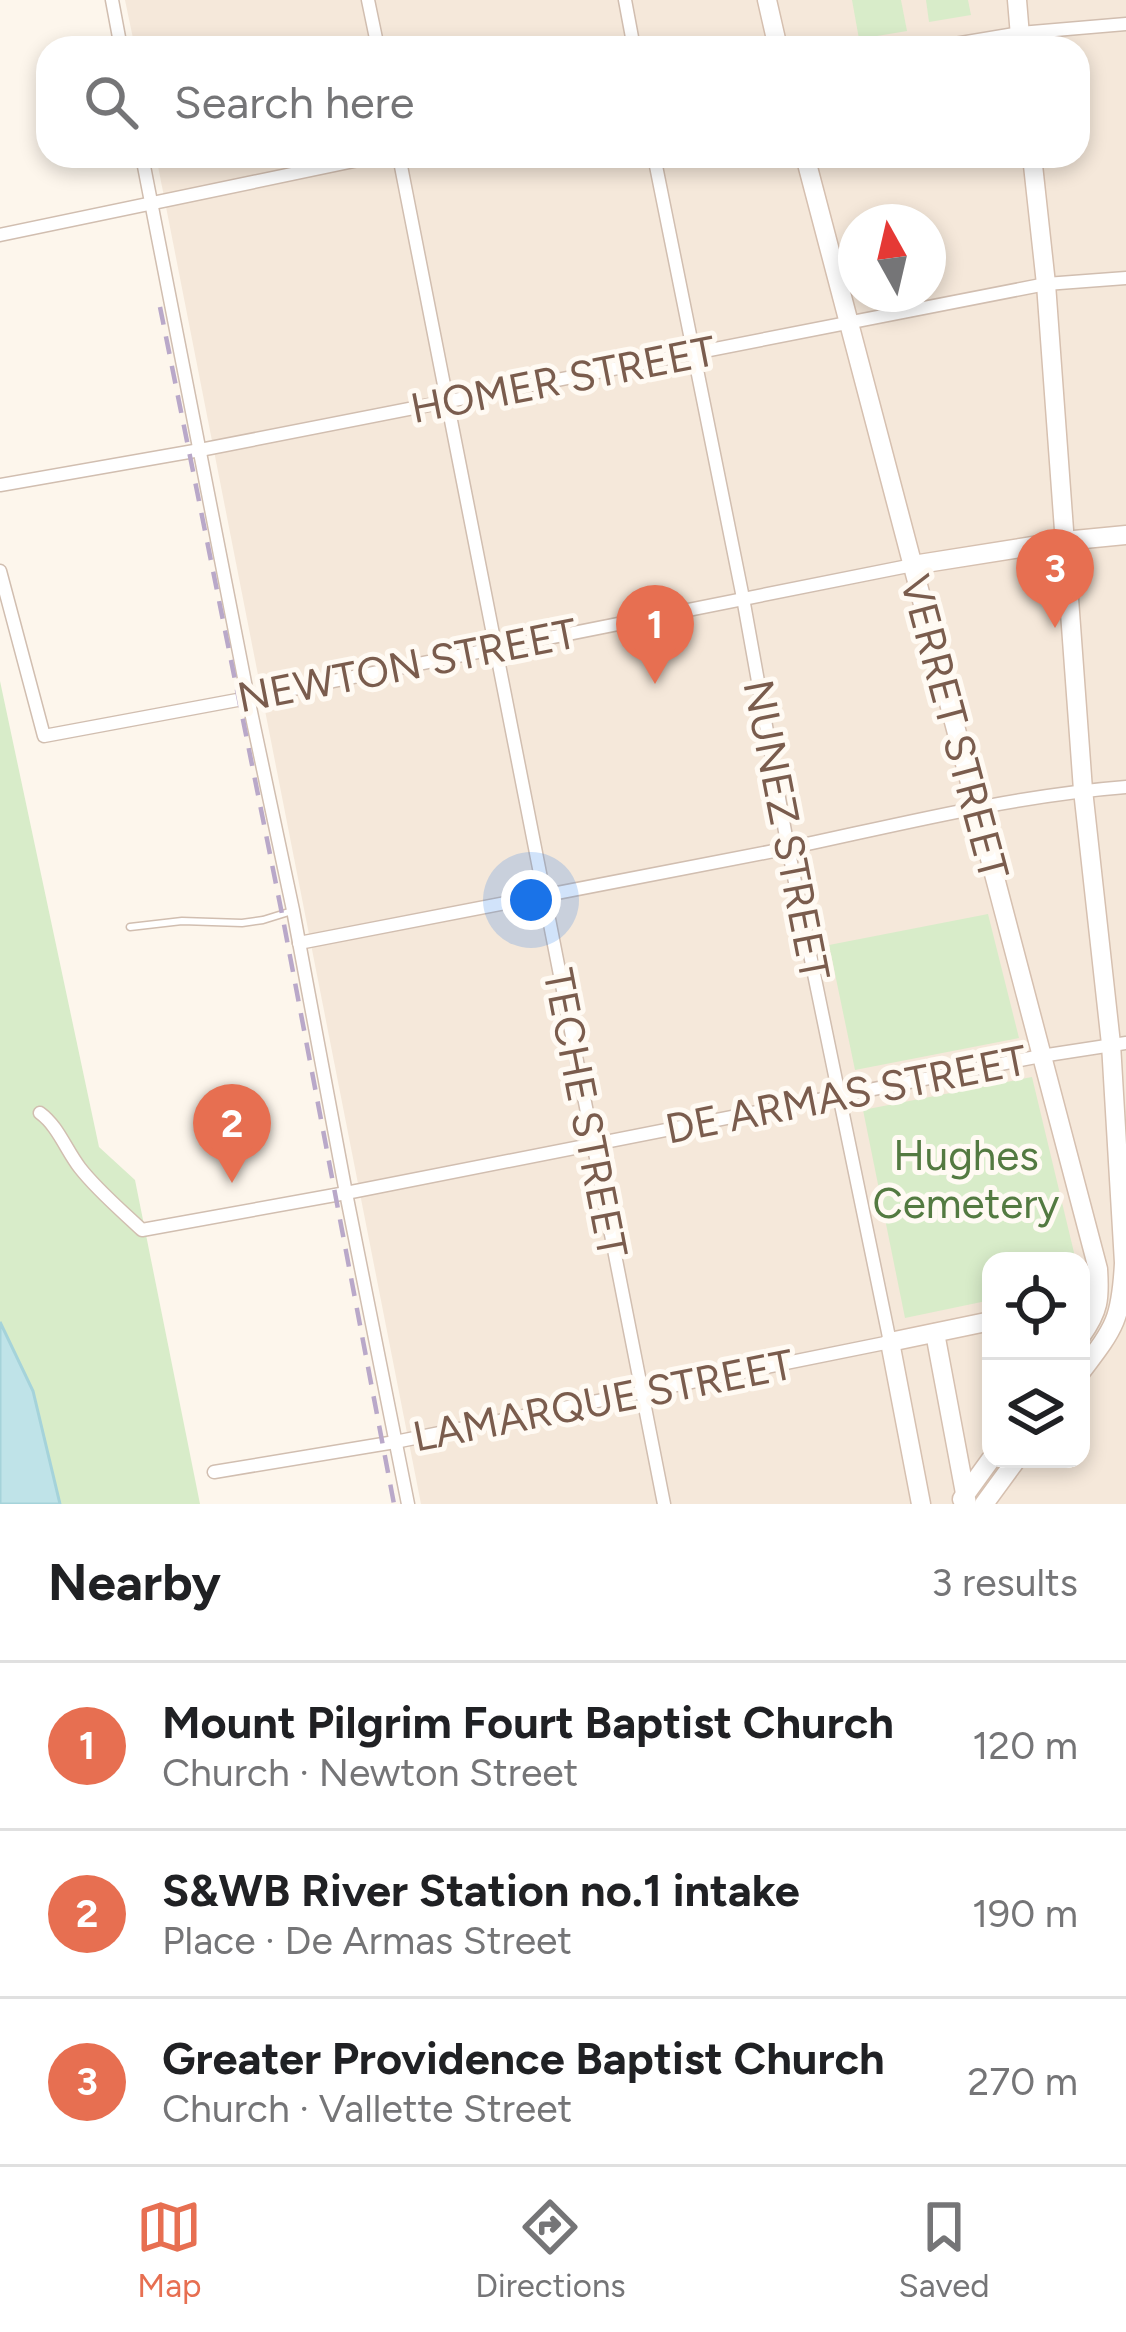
<!DOCTYPE html>
<html lang="en">
<head>
<meta charset="utf-8">
<style>
  :root { --surface:#fff; --page:#f2f2f2; --text:#202124; --muted:#757577; --line:#e0e0e0; --accent:#e76f51 }
  body { margin:0; font-family:Figtree,sans-serif; background:var(--page); color:var(--text) }
  .controls { position:absolute; right:36px; bottom:36px; display:grid; overflow:hidden; border-radius:24px; box-shadow:0 6px 18px #0003 }
  .controls button { width:108px; height:108px; display:grid; place-items:center; padding:0; border:0; border-bottom:3px solid var(--line); background:var(--surface); color:var(--text); font:60px sans-serif }
  .compass { position:absolute; left:838px; top:204px; width:108px; height:108px; border-radius:50%; background:var(--surface); box-shadow:0 6px 18px #0003; rotate:352deg }
  .you { position:absolute; left:531px; top:900px; width:42px; height:42px; margin:-30px; border:9px solid #fff; border-radius:50%; background:#1a73e8; box-shadow:0 0 0 18px #1a73e833 }
  .badge { display:grid; place-items:center; width:78px; height:78px; border-radius:50%; background:var(--accent); color:#fff; font-size:39px; font-weight:700 }
  .pin { position:absolute; translate:-50% -99px; filter:drop-shadow(0 3px 6px #0008) }
  .pin::after { content:''; position:absolute; top:63px; width:42px; height:36px; background:inherit; clip-path:polygon(0 0,100% 0,50% 100%) }
  .list { margin:0; padding:0; list-style:none }
  h2 { display:flex; justify-content:space-between; align-items:center; height:156px; margin:0; padding:0 48px; font-size:51px }
  h2 small { font-size:39px; font-weight:400; color:var(--muted) }
  .list li { display:grid; grid-template-columns:78px 1fr auto; gap:36px; align-items:center; box-sizing:border-box; height:168px; padding:0 48px; border-top:3px solid var(--line) }
  .list b { display:block; font-size:45px; white-space:nowrap }
  .list p { margin:0; font-size:39px; white-space:nowrap; color:var(--muted) }
  .list em { font-size:39px; font-style:normal; color:var(--muted) }
  .icon { flex:none; width:66px; height:66px; fill:none; stroke:currentColor; stroke-width:2; stroke-linecap:round; stroke-linejoin:round }
  .map { position:relative; flex:none; width:1126px; height:1504px; overflow:hidden }
  .search { position:absolute; background:var(--surface); box-shadow:0 6px 18px #0003; left:36px; right:36px; top:36px; height:132px; display:flex; align-items:center; gap:30px; box-sizing:border-box; padding:0 42px; border-radius:36px; color:var(--muted); font-size:45px }
  .sheet { height:660px; background:var(--surface) }
  nav { display:flex; justify-content:space-around; align-items:center; box-sizing:border-box; height:168px; border-top:3px solid var(--line); background:var(--surface); font-size:33px; color:var(--muted) }
  nav a { display:grid; justify-items:center; gap:6px }
  nav .on { color:var(--accent) }
  .map>svg:first-child { display:block }
  .residential { fill:#f5e8da; fill-rule:evenodd }
  .green { fill:#d8ecc9 }
  .water { fill:#bfe3e8; stroke:#a5d3da; stroke-width:3 }
  .lines { fill:none; stroke-linecap:round; stroke-linejoin:round }
  .lane-casing { stroke:#d1beb0; stroke-width:9 }
  .street-casing { stroke:#d1beb0; stroke-width:15 }
  .secondary-casing { stroke:#d6c0b0; stroke-width:21 }
  .lane { stroke:#fff; stroke-width:6 }
  .street { stroke:#fff; stroke-width:12 }
  .secondary { stroke:#fff; stroke-width:18 }
  .rail { stroke:#b9a8c9; stroke-width:4.5; stroke-dasharray:18 12; stroke-linecap:butt }
  .labels { text-anchor:middle; stroke-width:10; stroke-linejoin:round; paint-order:stroke }
  .street-label { font-size:42px; fill:#7a5c4d; stroke:#fffaf3 }
  .park-label { font-size:42px; fill:#537a41; stroke:#fffaf3 }
</style>
</head>
<body>
<div class="map">
<svg width="1126" height="1504" viewBox="0 0 1126 1504">
  <rect width="100%" height="100%" fill="#fdf6ec"/>
  <!-- residential -->
  <path class="residential" d="M 125,0 L 1126,0 L 1126,1504 L 421,1504 L 156,156 L 1078,156 L 1078,48 L 135,48 ZM 856,222 L 928,222 L 928,294 L 856,294 ZM 991,1261 L 1081,1261 L 1081,1459 L 991,1459 Z"/>
  <!-- green -->
  <g class="green">
    <path d="M 852,0 L 901,0 L 907,31 L 859,39 Z"/>
    <path d="M 926,0 L 968,0 L 971,15 L 929,22 Z"/>
    <path d="M 0,681 L 99,1147 L 135,1180 L 200,1504 L 60,1504 L 33,1391 L 0,1322 Z"/>
    <path d="M 988,914 L 1019,1038 L 855,1070 L 829,945 Z"/>
    <path d="M 1032,1077 L 1076,1261 L 991,1261 L 991,1300 L 905,1318 L 863,1110 Z"/>
  </g>
  <!-- water -->
  <path class="water" d="M 0,1322 L 33,1391 L 60,1504 L 0,1504 Z"/>
  <g class="lines">
    <!-- lane casing -->
    <g class="lane-casing">
      <path id="lane" d="M 130,927 L 182,921 L 242,923 L 263,920 L 292,911"/>
    </g>
    <!-- street casing -->
    <g class="street-casing">
      <g id="street">
        <path d="M 112,0 L 121,48"/>
        <path d="M 368,0 L 378,48"/>
        <path d="M 625,0 L 634,48"/>
        <path d="M 931,48 L 1020,33 L 1126,24"/>
        <path d="M 142,156 L 248,698 L 293,910 L 346,1193 L 408,1504"/>
        <path d="M 399,156 L 664,1504"/>
        <path d="M 0,235 L 378,156"/>
        <path d="M 0,485 L 200,450 L 1046,284 L 1126,278"/>
        <path d="M 0,571 L 44,736 L 248,698 L 913,565"/>
        <path d="M 299,943 C 461,912 623,881 784,849 C 898,825 1010,796 1126,787"/>
        <path d="M 40,1113 C 58,1126 66,1150 80,1168 C 98,1191 121,1210 142,1230 L 346,1193 L 1041,1056 L 1126,1043"/>
        <path d="M 214,1472 L 395,1442 L 890,1342 L 788,848 L 743,598 L 654,156"/>
      </g>
    </g>
    <!-- secondary casing -->
    <g class="secondary-casing">
      <g id="secondary">
        <path d="M 767,0 L 778,48"/>
        <path d="M 1017,0 L 1021,48"/>
        <path d="M 805,156 L 1098,1269 C 1100,1299 1099,1311 1081,1336"/>
        <path d="M 1032,156 L 1046,284 L 1083,790 L 1111,1044 L 1124,1263 C 1121,1320 1115,1327 1081,1372"/>
        <path d="M 913,565 L 1064,541 L 1126,535"/>
        <path d="M 935,1333 L 967,1504"/>
        <path d="M 962,1499 L 991,1459"/>
        <path d="M 921,1504 L 890,1342 L 991,1321"/>
        <path d="M 984,1504 L 1017,1459"/>
      </g>
    </g>
    <!-- lane -->
    <use href="#lane" class="lane"/>
    <!-- street -->
    <use href="#street" class="street"/>
    <!-- secondary -->
    <use href="#secondary" class="secondary"/>
    <!-- rail -->
    <path class="rail" d="M 160,307 L 282,914 L 394,1504"/>
  </g>
  <g class="labels">
    <!-- street labels -->
    <g class="street-label">
      <text transform="translate(563 379) rotate(-11)" y="15">HOMER STREET</text>
      <text transform="translate(407 665) rotate(-11)" y="15">NEWTON STREET</text>
      <text transform="translate(955 727) rotate(75)" y="15">VERRET STREET</text>
      <text transform="translate(787 830) rotate(79)" y="15">NUNEZ STREET</text>
      <text transform="translate(846 1094) rotate(-11)" y="15">DE ARMAS STREET</text>
      <text transform="translate(586 1113) rotate(79)" y="15">TECHE STREET</text>
      <text transform="translate(603 1400) rotate(-11)" y="15">LAMARQUE STREET</text>
    </g>
    <!-- park labels -->
    <g class="park-label">
      <text x="966" y="1170">Hughes<tspan x="966" dy="48">Cemetery</tspan></text>
    </g>
  </g>
</svg>
<div class="controls">
<button><svg class="icon" aria-label="locate" viewBox="0 0 24 24"><circle cx="12" cy="12" r="6"/><path d="M12 2v4M12 18v4M2 12h4M18 12h4"/></svg></button>
<button><svg class="icon" aria-label="layers" viewBox="0 0 24 24"><path d="M12 4l9 5-9 5-9-5zM3 14l9 5 9-5"/></svg></button>
</div>
<svg class="compass" viewBox="-18 -18 36 36"><path d="M0-13l5 13h-10z" fill="#e53935"/><path d="M0 13l5-13h-10z" fill="#757577"/></svg>
<div class="you"></div>
<div class="pin badge" style="left:655px;top:684px">1</div>
<div class="pin badge" style="left:232px;top:1183px">2</div>
<div class="pin badge" style="left:1055px;top:628px">3</div>
<div class="search"><svg class="icon" aria-label="search" viewBox="0 0 24 24"><circle cx="10" cy="10" r="6"/><path d="M15 15l6 6"/></svg>Search here</div>
</div>
<section class="sheet">
<h2>Nearby<small>3 results</small></h2>
<ul class="list">
<li><span class="badge">1</span><div><b>Mount Pilgrim Fourt Baptist Church</b><p>Church · Newton Street</p></div><em>120 m</em></li>
<li><span class="badge">2</span><div><b>S&amp;WB River Station no.1 intake</b><p>Place · De Armas Street</p></div><em>190 m</em></li>
<li><span class="badge">3</span><div><b>Greater Providence Baptist Church</b><p>Church · Vallette Street</p></div><em>270 m</em></li>
</ul>
</section>
<nav>
<a class="on"><svg class="icon" aria-label="map" viewBox="0 0 24 24"><path d="M3 6l6-2 6 2 6-2v14l-6 2-6-2-6 2zM9 4v14M15 6v14"/></svg>Map</a>
<a><svg class="icon" aria-label="directions" viewBox="0 0 24 24"><path d="M12 3l9 9-9 9-9-9zM9 14v-3h6M13 9l2 2-2 2"/></svg>Directions</a>
<a><svg class="icon" aria-label="saved" viewBox="0 0 24 24"><path d="M7 4h10v16l-5-4-5 4z"/></svg>Saved</a>
</nav>
</body>
</html>
